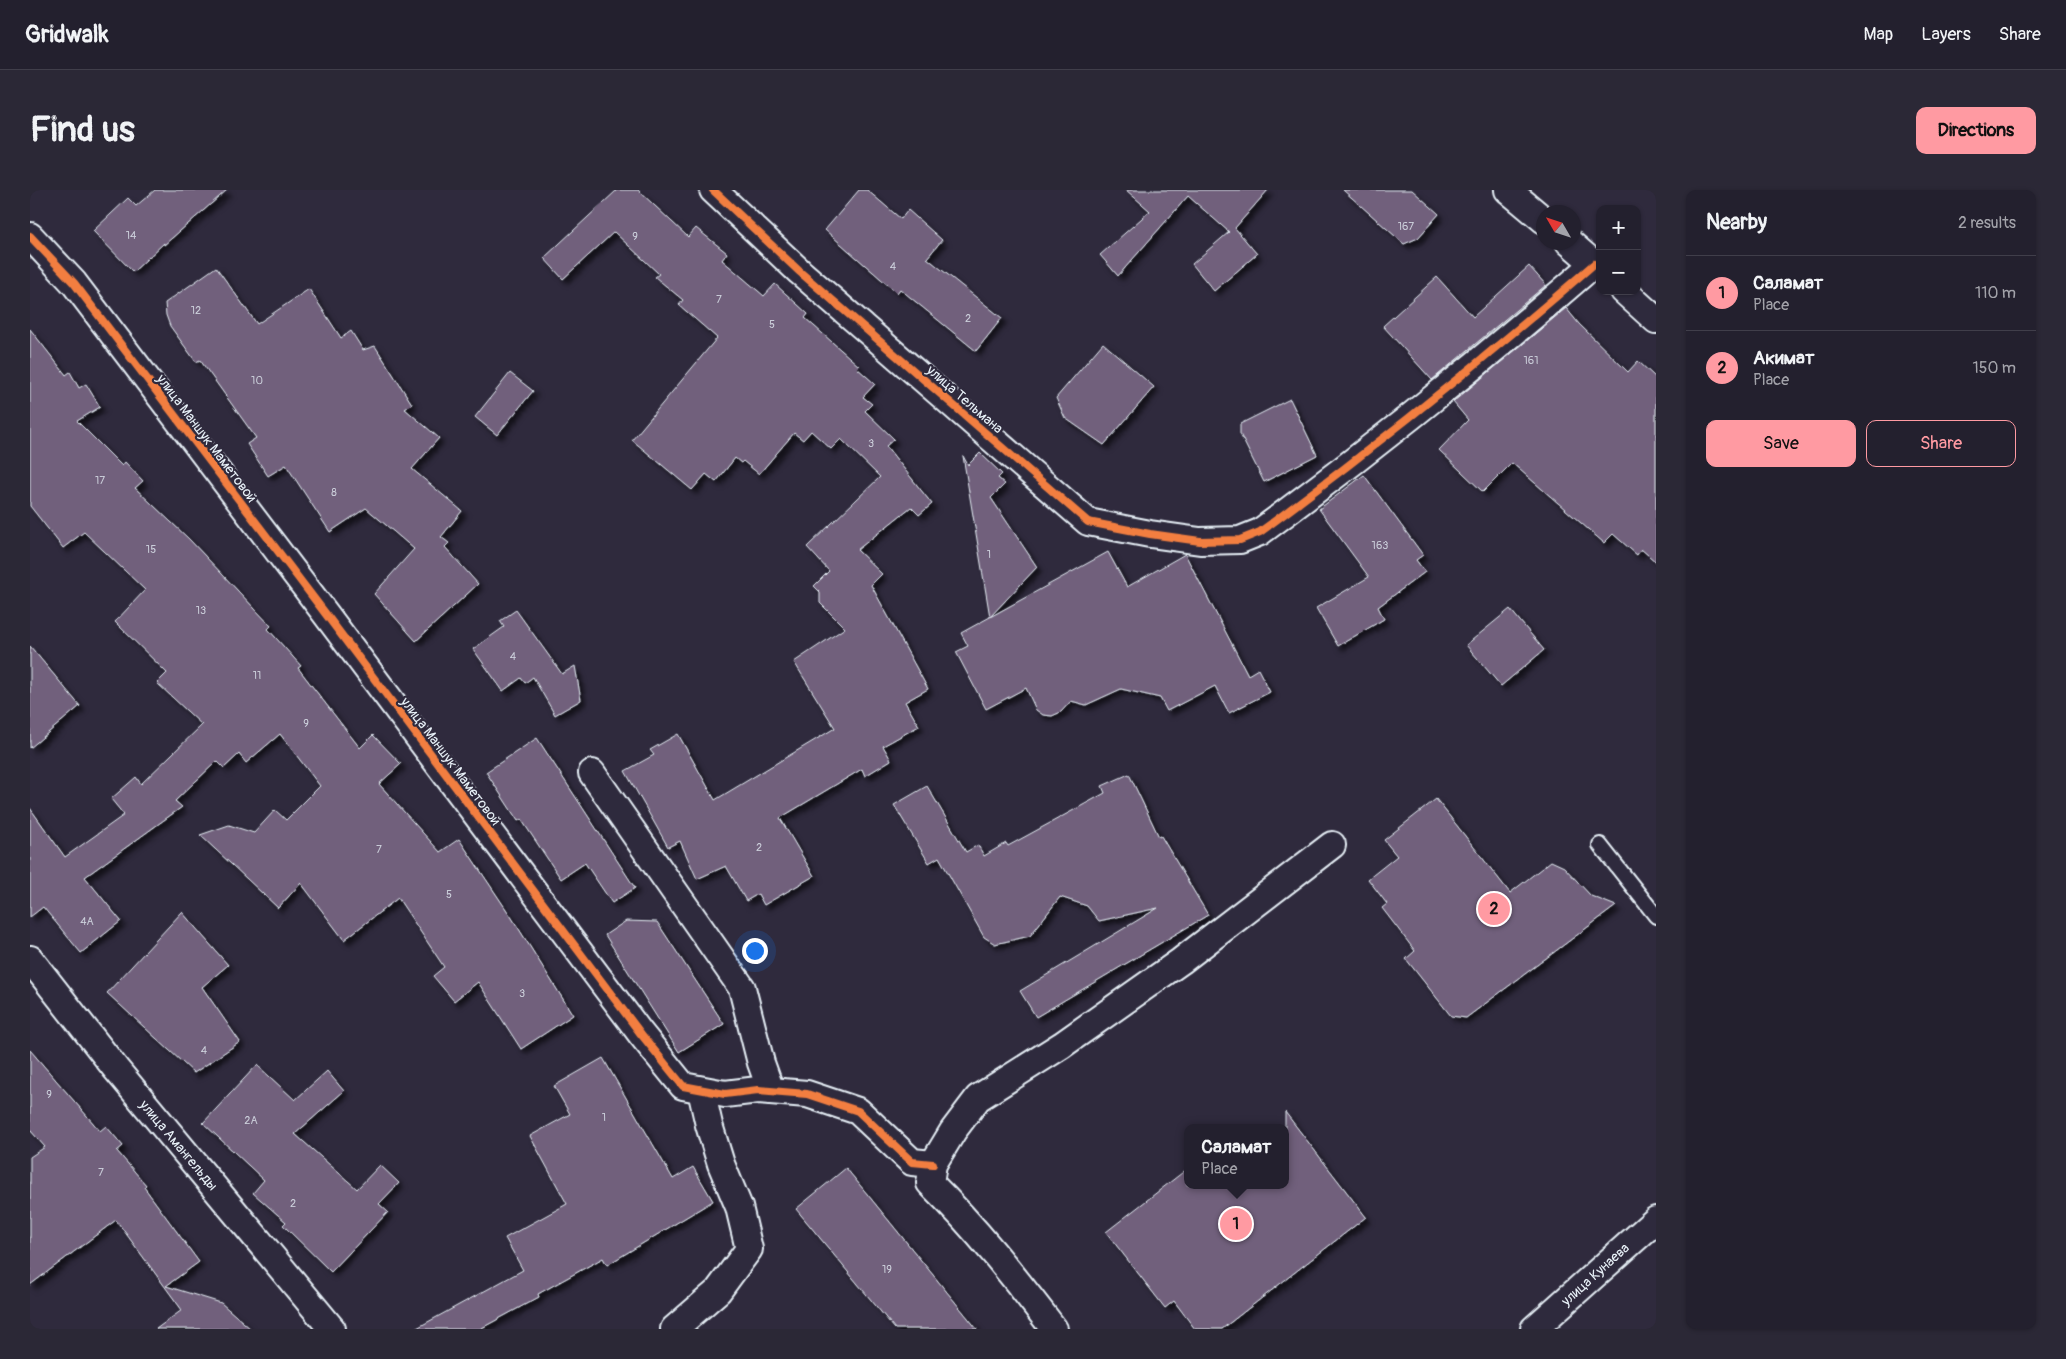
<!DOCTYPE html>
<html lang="en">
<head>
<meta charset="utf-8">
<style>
  :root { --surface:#23202e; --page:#2b2836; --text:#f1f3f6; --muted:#a3a3aa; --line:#403e4a; --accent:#ff9aa2 }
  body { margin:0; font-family:Pangolin,sans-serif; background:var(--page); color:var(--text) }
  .controls { position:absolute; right:15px; top:15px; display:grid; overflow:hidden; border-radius:10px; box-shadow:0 1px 4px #0004 }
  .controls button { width:45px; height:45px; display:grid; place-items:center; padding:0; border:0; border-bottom:1px solid var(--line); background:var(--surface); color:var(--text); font:25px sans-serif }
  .compass { position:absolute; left:1506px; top:15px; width:45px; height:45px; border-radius:50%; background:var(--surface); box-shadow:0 1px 4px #0004; rotate:309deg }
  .you { position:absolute; left:724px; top:760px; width:18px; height:18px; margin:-12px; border:4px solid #fff; border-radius:50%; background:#1a73e8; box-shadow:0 0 0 8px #1a73e833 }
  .badge { display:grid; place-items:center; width:32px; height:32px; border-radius:50%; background:var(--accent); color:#111; font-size:16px; font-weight:700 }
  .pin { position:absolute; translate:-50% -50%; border:2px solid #fff; box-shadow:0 1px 5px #0006 }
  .popup { position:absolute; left:1154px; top:934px; width:105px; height:65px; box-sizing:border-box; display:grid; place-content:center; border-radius:10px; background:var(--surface); filter:drop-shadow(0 1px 4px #0005); font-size:16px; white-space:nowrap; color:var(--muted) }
  .popup b { font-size:19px; color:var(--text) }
  .popup::after { content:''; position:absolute; left:50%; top:100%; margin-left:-10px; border:10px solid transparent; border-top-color:var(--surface) }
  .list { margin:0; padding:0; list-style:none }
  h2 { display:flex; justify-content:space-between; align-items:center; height:65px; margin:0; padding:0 20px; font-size:21px }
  h2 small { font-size:16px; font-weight:400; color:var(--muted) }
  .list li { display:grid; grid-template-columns:32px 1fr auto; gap:15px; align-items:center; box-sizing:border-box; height:75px; padding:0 20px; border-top:1px solid var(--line) }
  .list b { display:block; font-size:19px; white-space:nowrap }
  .list p { margin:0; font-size:16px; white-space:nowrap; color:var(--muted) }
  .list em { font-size:16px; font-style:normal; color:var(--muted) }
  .actions { display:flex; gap:10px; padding:15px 20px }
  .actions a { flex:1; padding:11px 0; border:1px solid var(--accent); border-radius:10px; text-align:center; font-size:18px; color:var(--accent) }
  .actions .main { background:var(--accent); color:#111 }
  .map { position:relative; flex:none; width:1626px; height:1139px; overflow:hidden; border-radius:10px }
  header { display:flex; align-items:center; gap:30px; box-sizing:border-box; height:70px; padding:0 25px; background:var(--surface); border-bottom:1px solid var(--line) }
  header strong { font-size:24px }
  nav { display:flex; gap:28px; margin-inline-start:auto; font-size:18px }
  .intro { display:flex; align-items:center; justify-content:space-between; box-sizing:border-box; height:120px; padding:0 30px }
  h1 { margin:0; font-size:35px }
  .button { padding:12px 22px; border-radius:10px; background:var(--accent); color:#111; font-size:18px; font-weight:700 }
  main { display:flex; gap:30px; padding:0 30px }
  aside { flex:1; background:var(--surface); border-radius:10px; box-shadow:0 1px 4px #0004 }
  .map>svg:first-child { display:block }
  .building { fill:#71607b; stroke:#e8f1f8; filter:url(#shadow) }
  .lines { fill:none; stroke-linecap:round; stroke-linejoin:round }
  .service-casing { stroke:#e8f1f8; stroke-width:18 }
  .minor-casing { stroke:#e8f1f8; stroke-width:30 }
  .service { stroke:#2f2a3d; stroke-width:14 }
  .minor { stroke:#2f2a3d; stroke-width:26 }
  .cycleway-casing { stroke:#2f2a3d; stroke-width:11 }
  .cycleway { stroke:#f27e40; stroke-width:8 }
  .labels { text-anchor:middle; stroke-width:4.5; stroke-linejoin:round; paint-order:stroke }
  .number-label { font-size:11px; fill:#cacdd9 }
  .street-label { font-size:14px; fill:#e8f1f8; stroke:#2f2a3d }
</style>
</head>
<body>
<header>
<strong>Gridwalk</strong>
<nav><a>Map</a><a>Layers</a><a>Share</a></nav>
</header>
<div class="intro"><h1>Find us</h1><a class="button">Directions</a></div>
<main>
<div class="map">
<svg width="1626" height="1139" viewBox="0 0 1626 1139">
  <defs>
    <filter id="shadow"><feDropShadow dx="4.5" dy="4.5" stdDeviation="2.5" flood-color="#0009"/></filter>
  </defs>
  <rect width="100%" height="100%" fill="#2f2a3d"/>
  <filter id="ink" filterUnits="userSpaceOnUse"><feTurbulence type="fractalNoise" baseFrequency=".02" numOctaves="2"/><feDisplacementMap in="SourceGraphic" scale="10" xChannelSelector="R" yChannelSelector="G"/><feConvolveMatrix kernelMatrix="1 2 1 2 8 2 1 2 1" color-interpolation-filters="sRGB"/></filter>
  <g filter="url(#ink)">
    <!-- building -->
    <g class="building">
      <path d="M 125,0 L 197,0 L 134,55 L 134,53 L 103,82 L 63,41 L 98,8 L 106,16 Z"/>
      <path d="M 587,0 L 608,0 L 658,47 L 666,38 L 697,63 L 692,70 L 734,106 L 745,94 L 778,124 L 775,128 L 829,176 L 827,178 L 845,194 L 833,207 L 842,214 L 835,221 L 864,249 L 856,256 L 902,314 L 889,325 L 881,317 L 827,360 L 852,384 L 841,395 L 898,499 L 875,512 L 889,536 L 853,556 L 861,570 L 835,586 L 832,579 L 750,628 L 784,686 L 734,715 L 728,704 L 716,711 L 696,676 L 667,689 L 650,651 L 638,657 L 595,581 L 624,565 L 620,560 L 648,544 L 685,610 L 805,538 L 764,472 L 815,438 L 790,413 L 790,402 L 784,396 L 799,381 L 777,357 L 850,287 L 811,249 L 801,259 L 781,241 L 773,250 L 764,243 L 729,284 L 713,271 L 711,273 L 705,268 L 686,292 L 676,284 L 662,300 L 602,250 L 687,148 L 649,115 L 653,110 L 625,87 L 629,84 L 584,42 L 533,89 L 514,68 Z"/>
      <path d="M 829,0 L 837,0 L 871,29 L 878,20 L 912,50 L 897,68 L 972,128 L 946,161 L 870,99 L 867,103 L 795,40 Z"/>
      <path d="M 1096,0 L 1238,0 L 1205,38 L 1227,64 L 1184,101 L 1162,74 L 1199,42 L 1158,6 L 1088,86 L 1070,65 L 1120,21 Z"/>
      <path d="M 1313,0 L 1382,0 L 1409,24 L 1388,48 L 1374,54 Z"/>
      <path d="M 1499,76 L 1516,95 L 1402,190 L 1353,136 L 1407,87 L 1443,127 Z"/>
      <path d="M 186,77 L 227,134 L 279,99 L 311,148 L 321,141 L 333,160 L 345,156 L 382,214 L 375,219 L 409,248 L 382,279 L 432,321 L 411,347 L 419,353 L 415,357 L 448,394 L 386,451 L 344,404 L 384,359 L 336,318 L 300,342 L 256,275 L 238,286 L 217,254 L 226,248 L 170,170 L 166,172 L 140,136 L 136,125 L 135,113 Z"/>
      <path d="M 1536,118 L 1549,134 L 1598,182 L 1608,171 L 1626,188 L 1626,372 L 1611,359 L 1607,365 L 1583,344 L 1574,353 L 1482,273 L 1453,302 L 1409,260 L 1438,230 L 1423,212 Z"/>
      <path d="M 0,139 L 36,185 L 40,182 L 49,198 L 56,194 L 70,217 L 47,231 L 92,276 L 95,272 L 113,291 L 105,298 L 159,349 L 241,436 L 238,439 L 271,476 L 268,478 L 330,558 L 343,545 L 371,574 L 349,594 L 410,662 L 429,649 L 482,728 L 543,825 L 491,859 L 448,792 L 424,811 L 403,786 L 414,777 L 368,708 L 314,750 L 271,693 L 248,718 L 170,645 L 199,635 L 224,643 L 245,620 L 256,630 L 290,596 L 250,544 L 216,573 L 209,564 L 194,578 L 187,571 L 145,611 L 152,617 L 55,687 L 91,731 L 51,763 L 13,717 L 0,727 L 0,618 L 35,667 L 94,625 L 81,609 L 106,587 L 111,594 L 172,535 L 127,493 L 137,483 L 85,432 L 115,400 L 54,342 L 33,358 L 0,316 Z"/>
      <path d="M 1073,153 L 1124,197 L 1074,255 L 1035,228 L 1026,208 Z"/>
      <path d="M 480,183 L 503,201 L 467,245 L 445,227 Z"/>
      <path d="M 1260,209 L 1287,265 L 1234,292 L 1210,244 L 1210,234 Z"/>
      <path d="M 950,263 L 972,284 L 968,288 L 975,294 L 961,308 L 1007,377 L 960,427 L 933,266 L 938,275 Z"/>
      <path d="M 1334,285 L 1393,365 L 1386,370 L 1395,382 L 1348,417 L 1354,429 L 1308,456 L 1286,418 L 1339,387 L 1289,319 Z"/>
      <path d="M 1078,362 L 1097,397 L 1155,364 L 1218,485 L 1228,479 L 1240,502 L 1199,523 L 1185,496 L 1137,521 L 1130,508 L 1091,499 L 1056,515 L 1041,511 L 1031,522 L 1022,526 L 1013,525 L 1006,520 L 996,498 L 956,519 L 926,462 L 938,456 L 931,443 Z"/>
      <path d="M 1480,419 L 1514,460 L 1471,496 L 1436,455 Z"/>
      <path d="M 486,420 L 532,484 L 545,476 L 551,510 L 525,525 L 503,487 L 495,493 L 491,488 L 473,501 L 443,459 L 474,437 L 470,431 Z"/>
      <path d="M 0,456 L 50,516 L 0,558 Z"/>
      <path d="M 507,548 L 605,698 L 582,713 L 555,673 L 531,689 L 491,629 L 488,631 L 456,582 Z"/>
      <path d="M 1099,584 L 1129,647 L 1131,646 L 1178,725 L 1006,827 L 990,801 L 1128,718 L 1069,731 L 1057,716 L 1030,707 L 1000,746 L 965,754 L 954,747 L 909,667 L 899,673 L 864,615 L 897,596 L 936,662 L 948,655 L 954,666 L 976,653 L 978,656 L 1075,603 L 1072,596 Z"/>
      <path d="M 1406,609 L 1480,703 L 1521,671 L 1534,677 L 1561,706 L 1586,716 L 1436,828 L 1421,826 L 1376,769 L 1385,761 L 1352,718 L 1357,714 L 1338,689 L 1367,666 L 1354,650 Z"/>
      <path d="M 152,722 L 198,775 L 172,797 L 210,852 L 164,883 L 77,803 Z"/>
      <path d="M 596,731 L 627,732 L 694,834 L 649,862 L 575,745 Z"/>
      <path d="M 0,860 L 70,941 L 76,936 L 93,956 L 87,961 L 116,995 L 114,997 L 169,1072 L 136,1096 L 191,1113 L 221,1139 L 126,1139 L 152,1120 L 86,1030 L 0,1095 L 0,967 L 15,957 L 0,940 Z"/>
      <path d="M 573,868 L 643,989 L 663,977 L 683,1011 L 577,1075 L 573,1068 L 508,1104 L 509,1107 L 450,1139 L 385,1139 L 493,1080 L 475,1048 L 537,1014 L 500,946 L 540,924 L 524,896 Z"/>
      <path d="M 227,875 L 265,910 L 297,881 L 314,901 L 265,944 L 327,999 L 350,975 L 369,993 L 349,1014 L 358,1022 L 301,1082 L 253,1035 L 256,1032 L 223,1003 L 234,990 L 173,933 Z"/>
      <path d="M 1255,922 L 1336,1027 L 1192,1139 L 1165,1139 L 1144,1111 L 1135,1118 L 1076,1042 L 1157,979 L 1157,995 L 1255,995 Z"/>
      <path d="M 816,978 L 947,1139 L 865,1139 L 766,1019 Z"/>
    </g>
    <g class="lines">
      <!-- service casing -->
      <g class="service-casing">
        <path id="service" d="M 1570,655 L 1626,726"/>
      </g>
      <!-- minor casing -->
      <g class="minor-casing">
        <g id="minor">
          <path d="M 683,0 L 770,82 L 1058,332 L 1120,344 L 1170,351 L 1210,350 L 1230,342 C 1345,257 1456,168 1564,74"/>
          <path d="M 1478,0 L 1514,30"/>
          <path d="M 0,46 L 44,93 L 295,423 L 611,844 L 653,896 L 695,904 L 728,900 L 777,904 L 828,921 L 882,972 L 903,974"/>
          <path d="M 1539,52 L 1570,79"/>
          <path d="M 1594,101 L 1626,130"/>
          <path d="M 562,583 L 712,798 L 731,873 L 741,901"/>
          <path d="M 0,769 L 86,879 L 302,1139"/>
          <path d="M 644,1139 L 688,1101 L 719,1059 L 709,1017 L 691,974 L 679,935 L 671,900"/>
          <path d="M 1024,1139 C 985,1088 946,1038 900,993 L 903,974 L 923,941 L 948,908 L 1032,855 L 1151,771 L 1302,655"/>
          <path d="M 1504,1139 L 1626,1030"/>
        </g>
      </g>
      <!-- service -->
      <use href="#service" class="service"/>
      <!-- minor -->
      <use href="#minor" class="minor"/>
      <!-- cycleway casing -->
      <g class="cycleway-casing">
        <g id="cycleway">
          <path d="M 683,0 L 770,82 L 1058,332 L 1120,344 L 1170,351 L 1210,350 L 1230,342 C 1345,257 1456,168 1564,74"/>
          <path d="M 0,46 L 44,93 L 295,423 L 611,844 L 653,896 L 695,904 L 728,900 L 777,904 L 828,921 L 882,972 L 903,974"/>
        </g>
      </g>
      <!-- cycleway -->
      <use href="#cycleway" class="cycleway"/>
    </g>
  </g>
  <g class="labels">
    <!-- number labels -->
    <g class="number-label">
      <text x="1376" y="40">167</text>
      <text x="101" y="49">14</text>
      <text x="605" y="50">9</text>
      <text x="863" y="80">4</text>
      <text x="689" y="113">7</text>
      <text x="166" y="124">12</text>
      <text x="938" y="132">2</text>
      <text x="742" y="138">5</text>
      <text x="1501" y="174">161</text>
      <text x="227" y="194">10</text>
      <text x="841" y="257">3</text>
      <text x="70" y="294">17</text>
      <text x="304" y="306">8</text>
      <text x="1350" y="359">163</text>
      <text x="121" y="363">15</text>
      <text x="959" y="368">1</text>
      <text x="171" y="424">13</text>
      <text x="483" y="470">4</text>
      <text x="227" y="489">11</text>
      <text x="276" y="537">9</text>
      <text x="729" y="661">2</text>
      <text x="349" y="663">7</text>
      <text x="419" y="708">5</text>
      <text x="57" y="735">4А</text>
      <text x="492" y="807">3</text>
      <text x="174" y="864">4</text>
      <text x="19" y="908">9</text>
      <text x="574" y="931">1</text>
      <text x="221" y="934">2А</text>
      <text x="71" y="986">7</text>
      <text x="263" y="1017">2</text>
      <text x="857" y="1083">19</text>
    </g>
    <!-- street labels -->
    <g class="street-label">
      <text transform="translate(935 209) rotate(41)" y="5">улица Тельмана</text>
      <text transform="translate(177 248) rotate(53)" y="5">улица Маншук Маметовой</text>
      <text transform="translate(421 571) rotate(53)" y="5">улица Маншук Маметовой</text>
      <text transform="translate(149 955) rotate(50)" y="5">улица Амангельды</text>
      <text transform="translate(1565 1084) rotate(-42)" y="5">улица Кунаева</text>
    </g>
  </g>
</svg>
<div class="controls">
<button>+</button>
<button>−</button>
</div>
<svg class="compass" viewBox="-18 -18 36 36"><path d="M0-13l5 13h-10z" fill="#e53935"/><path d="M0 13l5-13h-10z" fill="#a3a3aa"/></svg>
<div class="you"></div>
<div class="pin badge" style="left:1206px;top:1034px">1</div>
<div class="popup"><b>Саламат</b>Place</div>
<div class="pin badge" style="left:1464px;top:719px">2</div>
</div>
<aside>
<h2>Nearby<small>2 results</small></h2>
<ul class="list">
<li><span class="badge">1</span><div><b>Саламат</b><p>Place</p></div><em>110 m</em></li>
<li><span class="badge">2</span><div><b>Акимат</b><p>Place</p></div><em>150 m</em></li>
</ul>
<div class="actions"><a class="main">Save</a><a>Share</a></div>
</aside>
</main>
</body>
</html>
